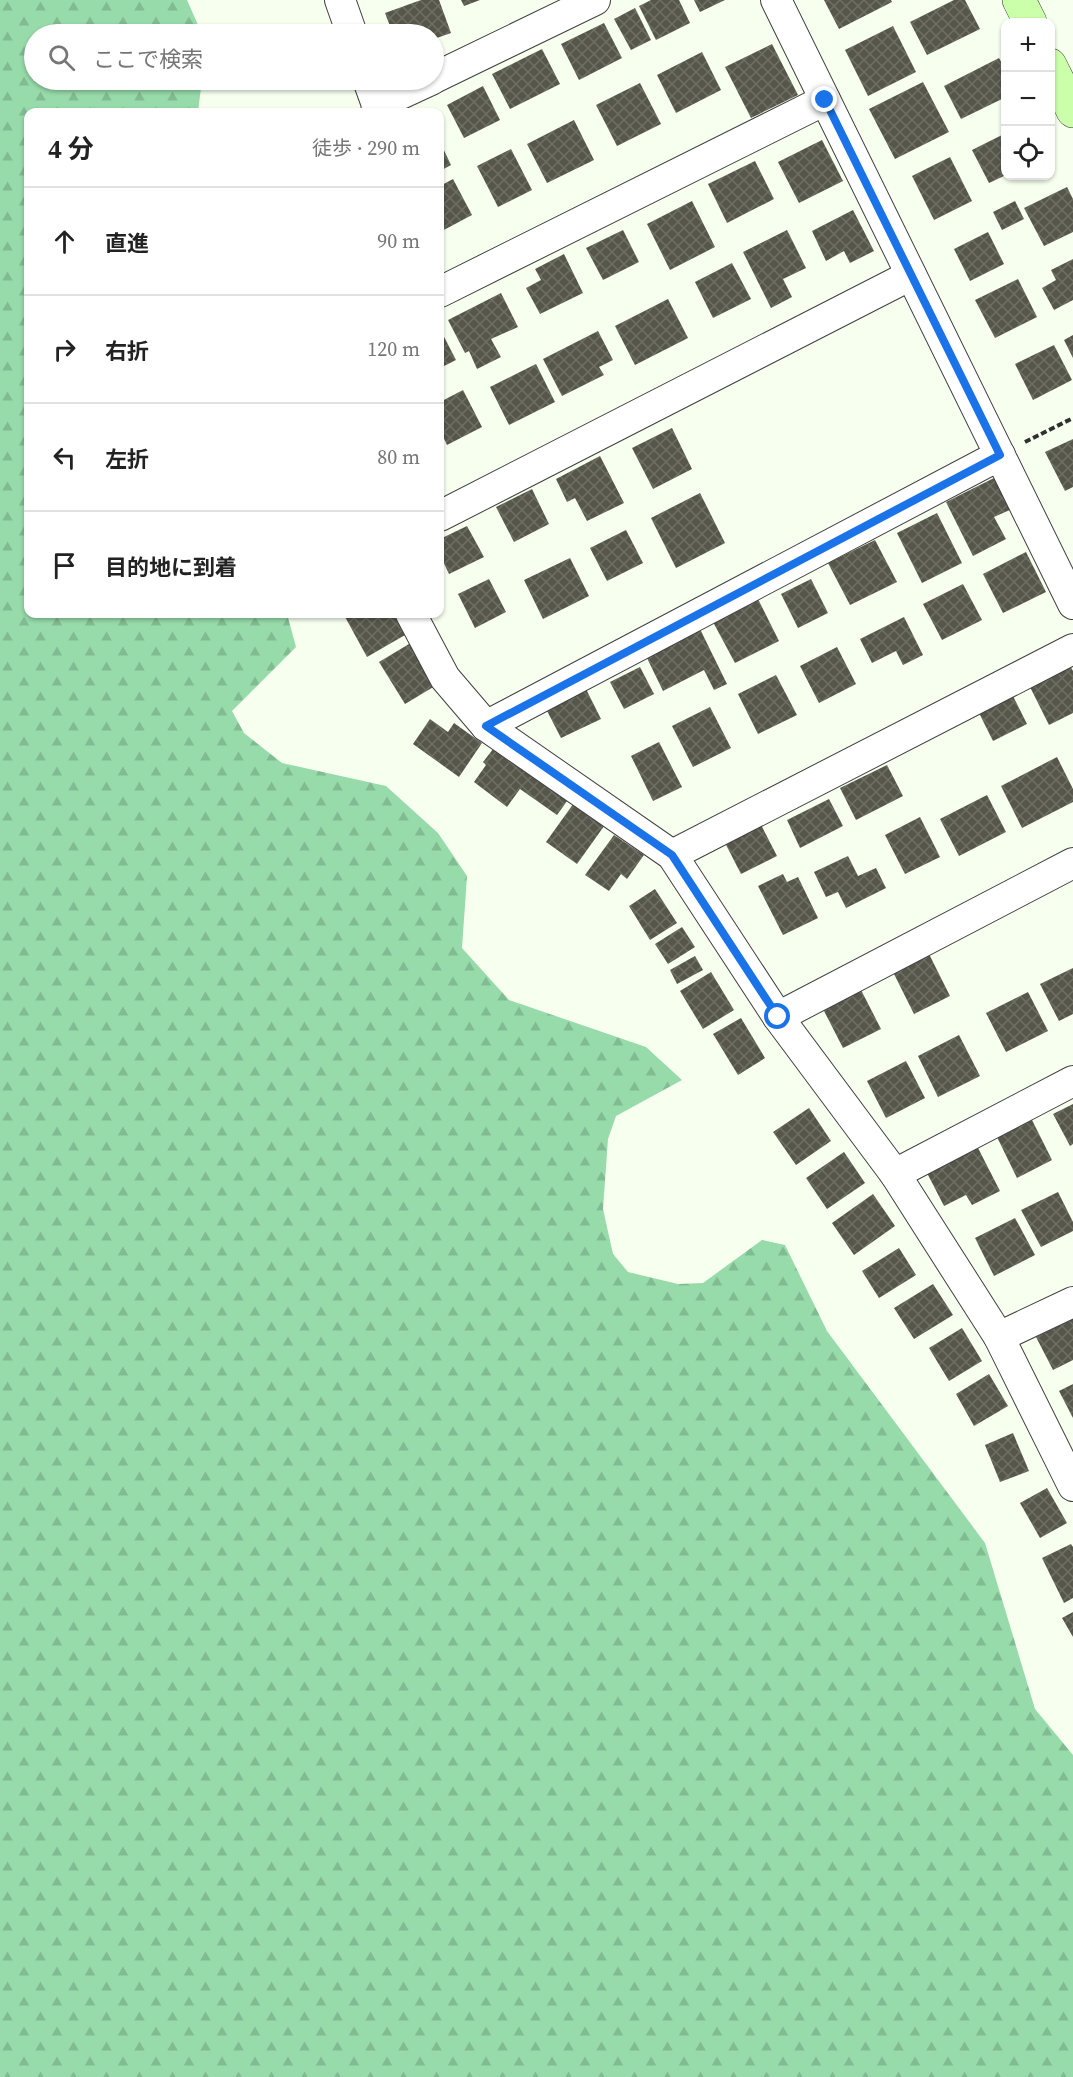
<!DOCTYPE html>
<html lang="ja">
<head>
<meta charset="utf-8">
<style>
  :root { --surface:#fff; --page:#f6f6f6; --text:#222; --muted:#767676; --line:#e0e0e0 }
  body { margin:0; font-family:"Source Serif 4","Noto Sans JP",serif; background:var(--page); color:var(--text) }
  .controls { position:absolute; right:18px; top:18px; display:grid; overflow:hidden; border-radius:12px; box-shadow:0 2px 4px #0004 }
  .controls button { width:54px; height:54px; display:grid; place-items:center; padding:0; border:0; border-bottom:2px solid var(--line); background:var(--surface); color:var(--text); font:30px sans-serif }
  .stop { position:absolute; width:18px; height:18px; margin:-14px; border:4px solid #1a73e8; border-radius:50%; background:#fff }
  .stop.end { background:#1a73e8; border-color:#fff; box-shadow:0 2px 6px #0008 }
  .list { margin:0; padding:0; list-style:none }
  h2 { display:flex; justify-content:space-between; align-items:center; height:78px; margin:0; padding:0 24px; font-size:26px }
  h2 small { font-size:20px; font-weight:400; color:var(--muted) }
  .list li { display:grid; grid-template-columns:39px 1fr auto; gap:18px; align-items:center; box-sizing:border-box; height:108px; padding:0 24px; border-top:2px solid var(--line) }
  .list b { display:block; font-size:22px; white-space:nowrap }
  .list em { font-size:20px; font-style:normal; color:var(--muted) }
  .icon { flex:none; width:33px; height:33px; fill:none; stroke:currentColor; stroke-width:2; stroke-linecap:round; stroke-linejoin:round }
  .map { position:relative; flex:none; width:1073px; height:2077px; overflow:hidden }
  .search { position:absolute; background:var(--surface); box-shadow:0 2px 4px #0004; left:24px; top:24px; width:420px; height:66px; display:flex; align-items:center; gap:15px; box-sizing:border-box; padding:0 21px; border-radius:33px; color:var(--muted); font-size:22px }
  .panel { position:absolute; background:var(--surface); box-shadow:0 2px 4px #0004; left:24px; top:108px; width:420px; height:510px; border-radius:12px }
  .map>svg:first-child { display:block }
  .forest { fill:url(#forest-firs) }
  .building { fill:url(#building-cross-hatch) }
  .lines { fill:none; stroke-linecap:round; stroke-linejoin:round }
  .street-casing { stroke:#414141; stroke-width:32 }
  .secondary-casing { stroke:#303030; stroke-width:34 }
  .path { stroke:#303030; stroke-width:4; stroke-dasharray:6 3; stroke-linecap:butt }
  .street { stroke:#fff; stroke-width:30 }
  .secondary { stroke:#cbffaa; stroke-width:33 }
  .route { stroke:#1a73e8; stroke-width:8 }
</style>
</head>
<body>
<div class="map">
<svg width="1073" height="2077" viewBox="0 0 1073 2077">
  <defs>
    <pattern id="forest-firs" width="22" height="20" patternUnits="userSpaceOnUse" patternTransform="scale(1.5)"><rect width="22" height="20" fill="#97dbaa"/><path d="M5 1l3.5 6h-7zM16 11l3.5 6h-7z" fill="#81bb91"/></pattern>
    <pattern id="building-cross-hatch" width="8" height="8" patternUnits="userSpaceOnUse" patternTransform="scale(1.5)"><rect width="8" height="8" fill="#56574a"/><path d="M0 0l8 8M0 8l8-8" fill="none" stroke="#6e6f65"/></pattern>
  </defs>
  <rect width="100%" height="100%" fill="#f7ffef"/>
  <!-- forest -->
  <path class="forest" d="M 0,0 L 187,0 L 202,34 L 34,34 L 34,80 L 202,80 L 198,112 L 28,112 L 28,614 L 287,614 L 296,647 L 232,711 L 244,733 L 282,763 L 386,786 L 438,833 L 467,876 L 462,948 L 509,1000 L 646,1047 L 682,1080 L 616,1116 L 608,1139 L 603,1209 L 613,1254 L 628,1272 L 678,1284 L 703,1283 L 762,1240 L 785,1245 L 827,1331 L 985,1543 L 1035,1709 L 1073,1755 L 1073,2077 L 0,2077 Z"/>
  <!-- building -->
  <g class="building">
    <path d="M 421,0 L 439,0 L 451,33 L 434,39 L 434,34 L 393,34 L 385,13 Z"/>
    <path d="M 461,0 L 480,0 L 464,6 Z"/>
    <path d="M 651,0 L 679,0 L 690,23 L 656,40 L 639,6 Z"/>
    <path d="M 694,0 L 725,0 L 700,12 Z"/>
    <path d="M 824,0 L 891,0 L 892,2 L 839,29 Z"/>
    <path d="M 954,0 L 965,0 L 980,29 L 927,55 L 910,22 Z"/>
    <path d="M 635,8 L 651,40 L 631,50 L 614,19 Z"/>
    <path d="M 604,23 L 622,58 L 579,80 L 561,44 Z"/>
    <path d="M 893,26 L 916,72 L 868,96 L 845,50 Z"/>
    <path d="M 772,44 L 798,95 L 751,118 L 725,67 Z"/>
    <path d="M 542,49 L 560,84 L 510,109 L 492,74 Z"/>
    <path d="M 702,52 L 721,90 L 676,113 L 657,75 Z"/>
    <path d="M 999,58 L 1006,71 L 1006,97 L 961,119 L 944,86 Z"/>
    <path d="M 923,82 L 949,132 L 895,159 L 869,109 Z"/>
    <path d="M 640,83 L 661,124 L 617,146 L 596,105 Z"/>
    <path d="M 483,86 L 500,120 L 464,138 L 447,105 Z"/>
    <path d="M 574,120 L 594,160 L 547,183 L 527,144 Z"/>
    <path d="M 1006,133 L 1006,175 L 989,183 L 972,150 Z"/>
    <path d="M 822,140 L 843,181 L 799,203 L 778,162 Z"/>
    <path d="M 440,142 L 451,165 L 440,171 Z"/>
    <path d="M 511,149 L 532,190 L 498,207 L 477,166 Z"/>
    <path d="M 950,157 L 972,201 L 934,220 L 912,176 Z"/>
    <path d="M 755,161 L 774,199 L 727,223 L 708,184 Z"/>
    <path d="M 453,179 L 472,215 L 440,232 L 440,186 Z"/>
    <path d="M 1067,187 L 1073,199 L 1073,232 L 1044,246 L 1024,208 Z"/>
    <path d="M 692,201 L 715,247 L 670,270 L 647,224 Z"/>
    <path d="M 1015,201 L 1024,219 L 1002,230 L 993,212 Z"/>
    <path d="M 853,210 L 874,251 L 850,263 L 844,251 L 826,261 L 812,231 Z"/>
    <path d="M 623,230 L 639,262 L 603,280 L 586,248 Z"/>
    <path d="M 787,230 L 806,268 L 783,279 L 792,297 L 771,308 L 743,252 Z"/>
    <path d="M 988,232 L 1004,264 L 970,281 L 954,249 Z"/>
    <path d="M 564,254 L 583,293 L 540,314 L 526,288 L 541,280 L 535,269 Z"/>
    <path d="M 1073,259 L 1073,300 L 1054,310 L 1042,288 L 1056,280 L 1051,270 Z"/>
    <path d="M 732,263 L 751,299 L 713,318 L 695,282 Z"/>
    <path d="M 1018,279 L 1037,317 L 995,338 L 975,300 Z"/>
    <path d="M 501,293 L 518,327 L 491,339 L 501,357 L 477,369 L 469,351 L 465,353 L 448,320 Z"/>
    <path d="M 668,299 L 688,338 L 635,365 L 615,326 Z"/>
    <path d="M 440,329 L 456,360 L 440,368 Z"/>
    <path d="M 598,331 L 613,360 L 599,367 L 604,375 L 562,396 L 543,359 Z"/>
    <path d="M 1073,335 L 1073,358 L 1064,340 Z"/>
    <path d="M 1054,345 L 1072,380 L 1033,400 L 1015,364 Z"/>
    <path d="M 536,364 L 555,402 L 509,425 L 490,387 Z"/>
    <path d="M 463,390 L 482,427 L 447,445 L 440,430 L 440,402 Z"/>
    <path d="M 672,428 L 692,469 L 653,489 L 632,448 Z"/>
    <path d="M 1073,439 L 1073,487 L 1065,491 L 1045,452 Z"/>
    <path d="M 600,456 L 624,503 L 587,521 L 575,498 L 567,502 L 556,479 Z"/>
    <path d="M 996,477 L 1012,509 L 994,517 L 1006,539 L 973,556 L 946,502 Z"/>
    <path d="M 532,489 L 549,524 L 514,542 L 496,507 Z"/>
    <path d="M 700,493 L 725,543 L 676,568 L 651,518 Z"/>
    <path d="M 937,513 L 962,563 L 922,583 L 897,533 Z"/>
    <path d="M 467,526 L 484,557 L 449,574 L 440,555 L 440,539 Z"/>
    <path d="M 626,530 L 643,563 L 607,581 L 590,548 Z"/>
    <path d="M 875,540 L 897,582 L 850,605 L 828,563 Z"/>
    <path d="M 1026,552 L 1046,592 L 1003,613 L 983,574 Z"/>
    <path d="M 570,558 L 589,596 L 543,619 L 524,580 Z"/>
    <path d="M 489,579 L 506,612 L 475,628 L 458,594 Z"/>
    <path d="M 811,579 L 828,613 L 798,628 L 781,594 Z"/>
    <path d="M 963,584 L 982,620 L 942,640 L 923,604 Z"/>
    <path d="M 758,599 L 779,641 L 735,663 L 713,622 Z"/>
    <path d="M 347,614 L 402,614 L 412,631 L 367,657 L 344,615 Z"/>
    <path d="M 904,617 L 923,655 L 903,665 L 896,651 L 872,663 L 860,639 Z"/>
    <path d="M 700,629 L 727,684 L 714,690 L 704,670 L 663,691 L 646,656 Z"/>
    <path d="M 414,641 L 440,683 L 405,704 L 379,662 Z"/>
    <path d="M 837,647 L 856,684 L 819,703 L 800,666 Z"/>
    <path d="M 1069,664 L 1073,671 L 1073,713 L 1049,725 L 1029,685 Z"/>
    <path d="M 640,667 L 654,694 L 624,709 L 610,682 Z"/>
    <path d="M 776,675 L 797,715 L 758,734 L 738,694 Z"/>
    <path d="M 584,685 L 601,719 L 561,738 L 544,705 Z"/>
    <path d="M 1012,694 L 1027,724 L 993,741 L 978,711 Z"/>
    <path d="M 710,707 L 731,748 L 693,767 L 672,726 Z"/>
    <path d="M 430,719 L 448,732 L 454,723 L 482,743 L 459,777 L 413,744 Z"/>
    <path d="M 659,742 L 682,787 L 653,801 L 631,756 Z"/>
    <path d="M 497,744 L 570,797 L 557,815 L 520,789 L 507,807 L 474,782 L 486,765 L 483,762 Z"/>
    <path d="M 1057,757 L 1073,789 L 1073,802 L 1022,828 L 1001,786 Z"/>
    <path d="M 887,765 L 903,796 L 856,820 L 840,788 Z"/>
    <path d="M 987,795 L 1006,832 L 959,856 L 940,819 Z"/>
    <path d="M 829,799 L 843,826 L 800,848 L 787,820 Z"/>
    <path d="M 576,800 L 607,822 L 577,864 L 546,842 Z"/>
    <path d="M 920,817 L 940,857 L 905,874 L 885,835 Z"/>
    <path d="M 758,819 L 777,856 L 741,874 L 722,837 Z"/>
    <path d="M 614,835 L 644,855 L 627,879 L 621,874 L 609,891 L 585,875 Z"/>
    <path d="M 848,856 L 858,876 L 876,868 L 886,888 L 846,908 L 838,892 L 826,897 L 814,872 Z"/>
    <path d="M 783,874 L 787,882 L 798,877 L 818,918 L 783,935 L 758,886 Z"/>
    <path d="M 655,889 L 677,923 L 650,940 L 629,906 Z"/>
    <path d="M 682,927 L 695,947 L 668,964 L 655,944 Z"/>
    <path d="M 929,954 L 950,996 L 914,1014 L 893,972 Z"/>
    <path d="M 695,956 L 703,970 L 677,984 L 670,970 Z"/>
    <path d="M 1073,968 L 1073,1014 L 1059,1021 L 1040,984 Z"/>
    <path d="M 711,972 L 734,1010 L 703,1029 L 680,991 Z"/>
    <path d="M 860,988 L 881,1029 L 843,1048 L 822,1007 Z"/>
    <path d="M 1028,992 L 1048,1031 L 1006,1052 L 986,1013 Z"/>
    <path d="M 741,1018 L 765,1058 L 738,1075 L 713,1034 Z"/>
    <path d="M 959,1035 L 980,1076 L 938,1097 L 918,1056 Z"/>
    <path d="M 906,1061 L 925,1098 L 886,1118 L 867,1081 Z"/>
    <path d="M 1073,1104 L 1073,1144 L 1070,1146 L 1053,1114 Z"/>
    <path d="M 809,1108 L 831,1141 L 796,1165 L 773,1132 Z"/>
    <path d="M 1032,1120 L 1052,1160 L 1017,1178 L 997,1137 Z"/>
    <path d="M 978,1148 L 1000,1191 L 972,1205 L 966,1195 L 944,1206 L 927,1173 Z"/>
    <path d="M 844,1152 L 865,1183 L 827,1209 L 806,1178 Z"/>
    <path d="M 1058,1192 L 1073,1222 L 1073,1231 L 1041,1247 L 1021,1210 Z"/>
    <path d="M 873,1194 L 895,1226 L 854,1255 L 832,1223 Z"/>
    <path d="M 1015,1218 L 1035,1255 L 994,1276 L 975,1238 Z"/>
    <path d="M 899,1248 L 916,1275 L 879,1298 L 862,1271 Z"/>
    <path d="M 933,1284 L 953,1315 L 914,1339 L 894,1308 Z"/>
    <path d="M 1073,1319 L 1073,1360 L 1053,1370 L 1036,1337 Z"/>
    <path d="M 962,1328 L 982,1361 L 949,1381 L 929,1348 Z"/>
    <path d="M 989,1374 L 1008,1406 L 974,1426 L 956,1394 Z"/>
    <path d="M 1073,1384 L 1073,1418 L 1059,1391 Z"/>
    <path d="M 1013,1433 L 1029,1471 L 1000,1482 L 985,1445 Z"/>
    <path d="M 1047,1488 L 1067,1523 L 1040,1538 L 1020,1503 Z"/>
    <path d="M 1071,1544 L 1073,1547 L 1073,1598 L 1064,1603 L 1042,1558 Z"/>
    <path d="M 1073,1612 L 1073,1637 L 1062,1618 Z"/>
  </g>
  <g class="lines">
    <!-- street casing -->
    <g class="street-casing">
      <g id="street">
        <path d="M 340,0 L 352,34"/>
        <path d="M 776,0 L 1073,604"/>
        <path d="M 434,78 L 595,0"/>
        <path d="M 368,80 L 377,105 L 376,112"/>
        <path d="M 377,105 L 431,80"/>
        <path d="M 440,292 L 825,100"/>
        <path d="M 440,516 L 911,275"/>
        <path d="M 411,614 L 445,678 L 486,726 L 672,855 L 778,1017 L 895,1174 L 999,1337 L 1073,1486"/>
        <path d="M 486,726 L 1000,455"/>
        <path d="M 672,855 L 1073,649"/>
        <path d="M 778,1017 L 1073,863"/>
        <path d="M 895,1174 L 1073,1081"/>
        <path d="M 999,1337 L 1073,1302"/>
      </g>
    </g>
    <!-- secondary casing -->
    <g class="secondary-casing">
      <g id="secondary">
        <path d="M 1019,0 L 1030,22"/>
        <path d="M 1050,65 L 1073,111"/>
      </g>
    </g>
    <!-- path -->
    <path class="path" d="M 1025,442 L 1073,418"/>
    <!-- street -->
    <use href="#street" class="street"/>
    <!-- secondary -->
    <use href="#secondary" class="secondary"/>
  </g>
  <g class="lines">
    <!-- route -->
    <path class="route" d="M 778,1017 L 672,855 L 486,726 L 1000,455 L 825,100"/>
  </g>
</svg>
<div class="controls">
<button>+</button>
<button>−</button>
<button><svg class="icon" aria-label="locate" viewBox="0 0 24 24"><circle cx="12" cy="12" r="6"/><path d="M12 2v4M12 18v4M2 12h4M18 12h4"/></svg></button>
</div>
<div class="stop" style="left:778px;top:1017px"></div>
<div class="stop end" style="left:825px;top:100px"></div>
<div class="search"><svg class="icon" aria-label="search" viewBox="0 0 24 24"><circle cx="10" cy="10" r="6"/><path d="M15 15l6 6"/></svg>ここで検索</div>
<section class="panel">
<h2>4 分<small>徒歩 · 290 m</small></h2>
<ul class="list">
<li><svg class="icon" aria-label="ahead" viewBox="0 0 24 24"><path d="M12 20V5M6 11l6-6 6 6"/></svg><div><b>直進</b></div><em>90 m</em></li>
<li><svg class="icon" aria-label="right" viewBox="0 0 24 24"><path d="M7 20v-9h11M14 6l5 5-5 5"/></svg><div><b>右折</b></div><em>120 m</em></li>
<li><svg class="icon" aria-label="left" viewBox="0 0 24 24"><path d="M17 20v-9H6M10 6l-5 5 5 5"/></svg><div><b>左折</b></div><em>80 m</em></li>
<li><svg class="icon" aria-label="arrive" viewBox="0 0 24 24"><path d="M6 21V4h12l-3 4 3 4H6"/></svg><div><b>目的地に到着</b></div></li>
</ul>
</section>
</div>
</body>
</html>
